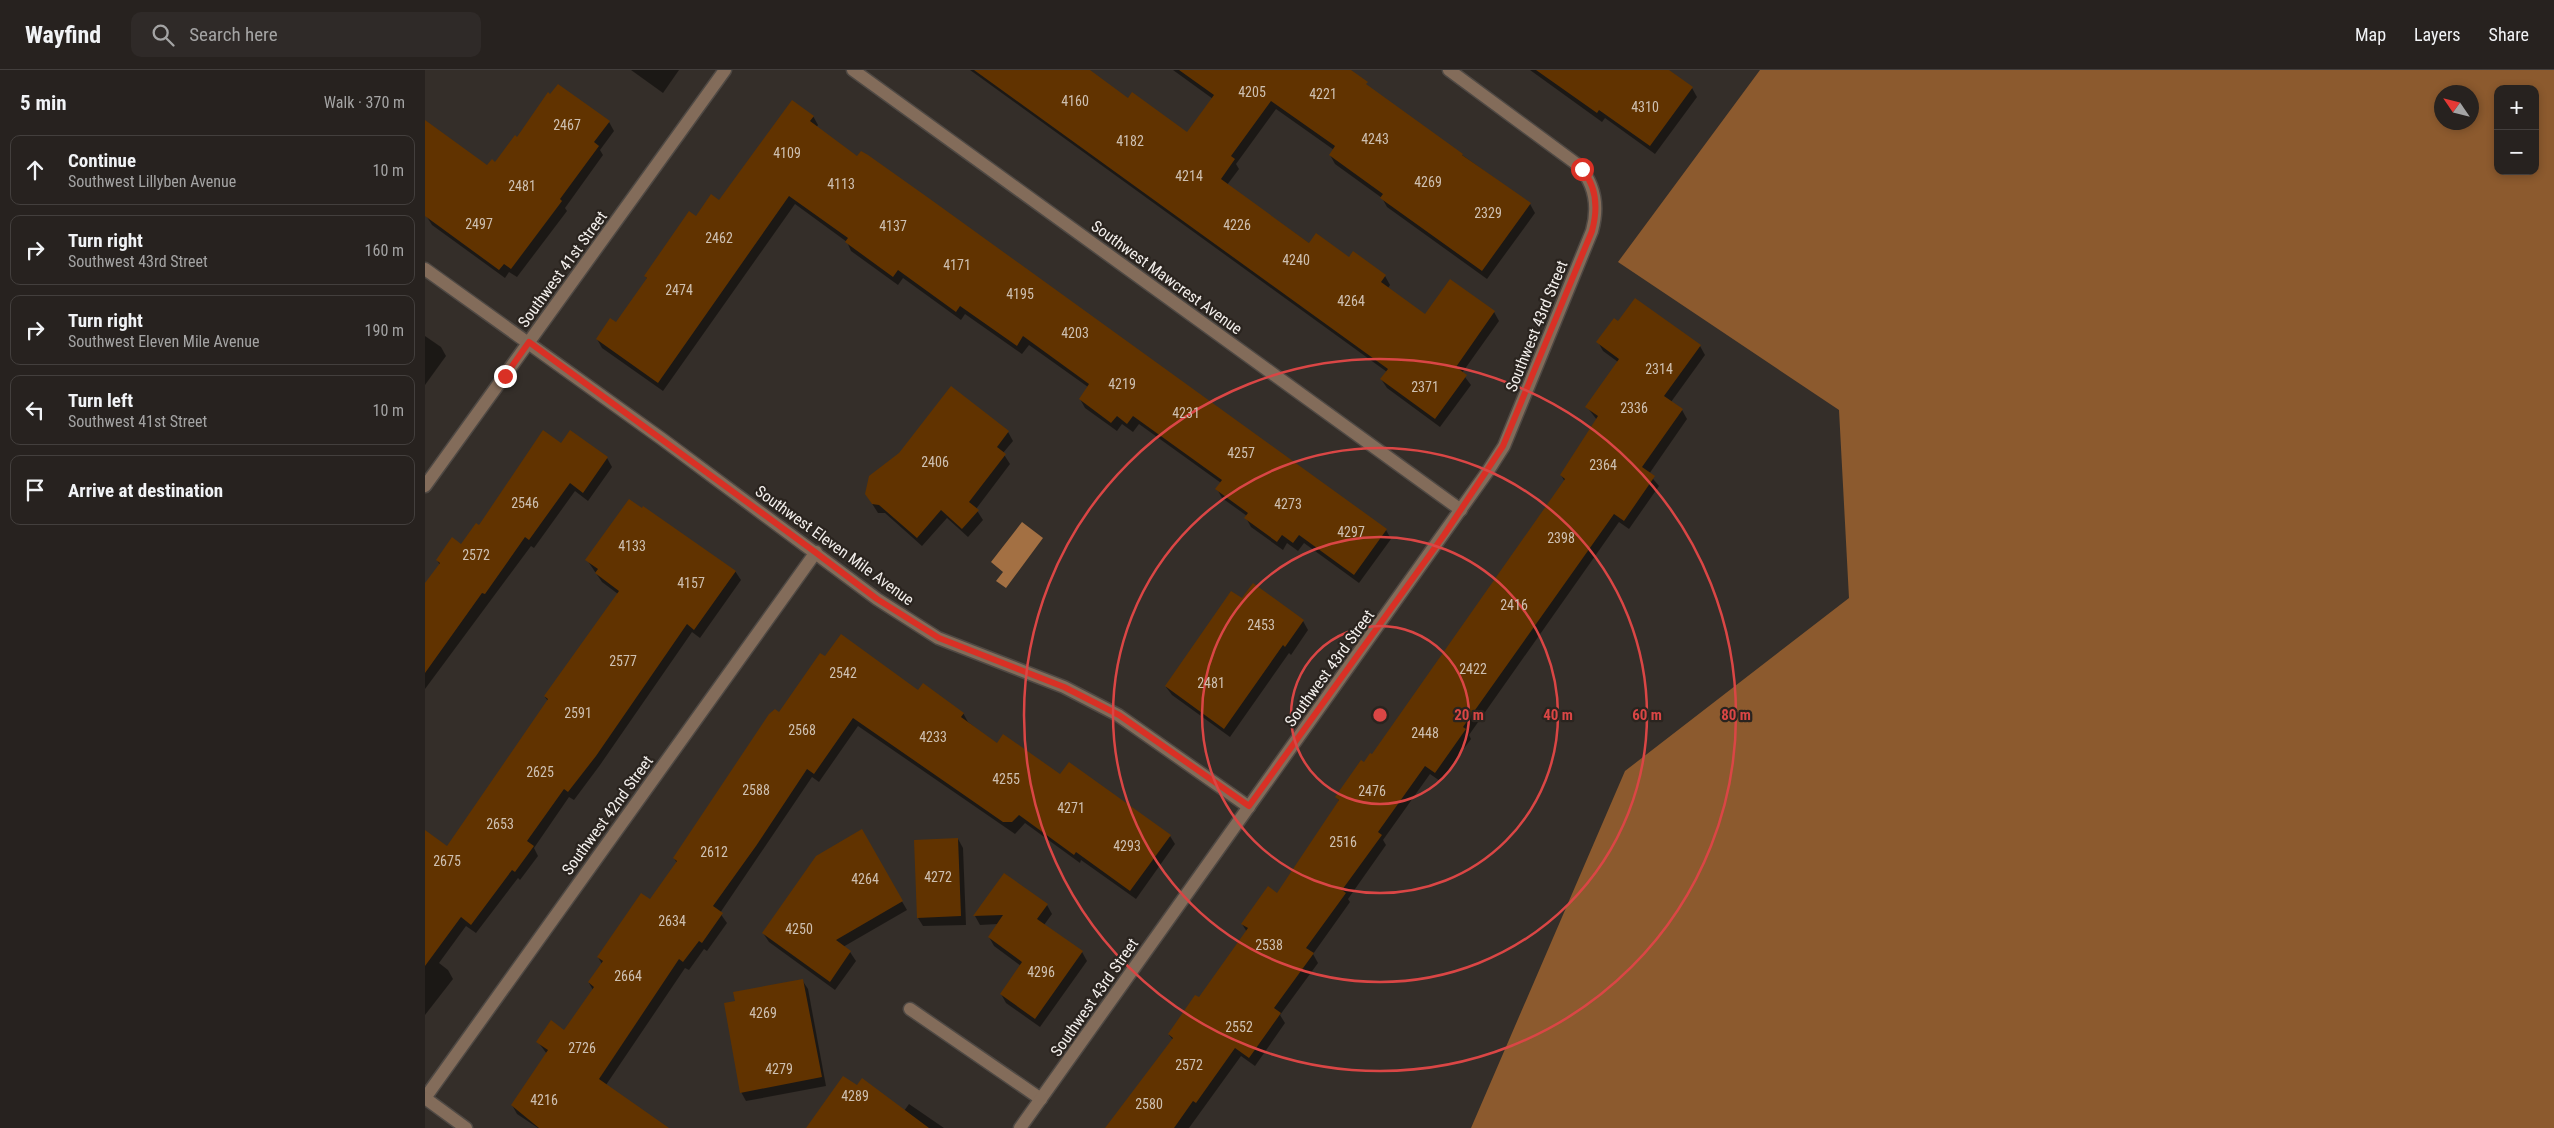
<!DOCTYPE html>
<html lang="en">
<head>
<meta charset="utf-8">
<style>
  :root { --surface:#27221f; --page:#2f2a28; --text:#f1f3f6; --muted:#a4a4a4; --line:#433f3d }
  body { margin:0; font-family:"Roboto Condensed",sans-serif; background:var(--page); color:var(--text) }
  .controls { position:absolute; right:15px; top:15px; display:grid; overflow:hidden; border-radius:10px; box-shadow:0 2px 8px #0003 }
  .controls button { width:45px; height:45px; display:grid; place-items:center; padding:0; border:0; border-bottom:1px solid var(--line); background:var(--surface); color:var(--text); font:25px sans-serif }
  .compass { position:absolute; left:2009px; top:15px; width:45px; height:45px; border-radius:50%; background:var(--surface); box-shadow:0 2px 8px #0003; rotate:305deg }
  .stop { position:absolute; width:15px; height:15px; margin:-11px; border:4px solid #d93025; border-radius:50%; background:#fff }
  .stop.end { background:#d93025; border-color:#fff; box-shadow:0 1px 5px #0008 }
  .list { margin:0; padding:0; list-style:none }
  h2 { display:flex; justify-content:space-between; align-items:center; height:65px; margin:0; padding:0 20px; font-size:21px }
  h2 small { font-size:16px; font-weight:400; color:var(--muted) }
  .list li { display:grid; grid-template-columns:32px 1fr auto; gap:15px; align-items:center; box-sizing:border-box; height:70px; margin:0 10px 10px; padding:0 10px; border:1px solid var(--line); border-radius:10px }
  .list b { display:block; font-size:19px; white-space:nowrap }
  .list p { margin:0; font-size:16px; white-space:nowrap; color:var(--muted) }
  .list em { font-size:16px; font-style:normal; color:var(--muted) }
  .icon { flex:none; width:28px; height:28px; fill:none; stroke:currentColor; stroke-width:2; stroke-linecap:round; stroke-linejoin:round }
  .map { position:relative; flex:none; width:2129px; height:1058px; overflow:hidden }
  header { display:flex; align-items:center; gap:30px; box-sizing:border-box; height:70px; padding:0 25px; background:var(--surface); border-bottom:1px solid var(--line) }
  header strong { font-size:24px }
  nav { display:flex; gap:28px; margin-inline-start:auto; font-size:18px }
  .search { width:350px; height:45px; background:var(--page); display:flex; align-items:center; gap:12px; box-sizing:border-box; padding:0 18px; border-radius:10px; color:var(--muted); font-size:19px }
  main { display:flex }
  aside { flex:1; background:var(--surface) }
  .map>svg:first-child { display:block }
  .forest { fill:#8c5a2e; fill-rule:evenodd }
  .water { fill:#a37043 }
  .shadow { fill:#0007 }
  .building { fill:#613300 }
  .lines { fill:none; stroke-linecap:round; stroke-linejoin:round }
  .minor-casing { stroke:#4f4944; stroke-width:15 }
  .minor { stroke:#836c5a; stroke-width:12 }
  .route { stroke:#d93025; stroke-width:6 }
  .ring { fill:none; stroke:#da4645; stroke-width:2.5 }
  .labels { text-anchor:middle; stroke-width:4.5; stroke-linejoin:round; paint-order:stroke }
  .number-label { font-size:14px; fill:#cec0b1 }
  .street-label { font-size:16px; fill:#f3efec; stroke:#2a241f }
  .centre { fill:#da4645; stroke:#2a241f; stroke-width:2.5 }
  .ring-label { font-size:15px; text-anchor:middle; font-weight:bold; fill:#da4645; stroke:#2a241f; stroke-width:4.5; stroke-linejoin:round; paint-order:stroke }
</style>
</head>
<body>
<header>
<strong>Wayfind</strong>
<div class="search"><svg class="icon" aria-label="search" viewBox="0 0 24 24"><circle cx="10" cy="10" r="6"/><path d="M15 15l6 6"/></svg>Search here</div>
<nav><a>Map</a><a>Layers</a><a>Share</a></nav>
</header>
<main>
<aside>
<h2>5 min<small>Walk · 370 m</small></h2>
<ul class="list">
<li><svg class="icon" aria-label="ahead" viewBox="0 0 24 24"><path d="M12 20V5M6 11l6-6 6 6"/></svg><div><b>Continue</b><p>Southwest Lillyben Avenue</p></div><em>10 m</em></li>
<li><svg class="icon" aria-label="right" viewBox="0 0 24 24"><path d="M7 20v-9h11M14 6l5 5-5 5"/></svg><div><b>Turn right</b><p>Southwest 43rd Street</p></div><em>160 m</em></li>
<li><svg class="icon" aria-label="right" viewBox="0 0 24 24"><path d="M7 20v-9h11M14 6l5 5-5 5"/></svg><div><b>Turn right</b><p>Southwest Eleven Mile Avenue</p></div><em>190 m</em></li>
<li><svg class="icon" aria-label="left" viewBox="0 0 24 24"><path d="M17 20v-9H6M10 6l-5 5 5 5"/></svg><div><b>Turn left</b><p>Southwest 41st Street</p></div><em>10 m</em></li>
<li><svg class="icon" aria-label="arrive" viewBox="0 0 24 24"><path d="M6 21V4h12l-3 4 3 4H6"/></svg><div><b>Arrive at destination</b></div></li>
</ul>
</aside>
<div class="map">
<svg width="2129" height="1058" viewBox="0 0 2129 1058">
  <rect width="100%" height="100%" fill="#342e29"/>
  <!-- forest -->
  <path class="forest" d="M 1335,0 L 2129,0 L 2129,1058 L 1046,1058 L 1200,701 L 1424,528 L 1414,340 L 1193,192 ZM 2073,19 L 2110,19 L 2110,101 L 2073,101 ZM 2016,22 L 2046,22 L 2046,52 L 2016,52 Z"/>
  <!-- water -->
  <path class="water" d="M 597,452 L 618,468 L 581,518 L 571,511 L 578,502 L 566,492 Z"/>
  <!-- shadow -->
  <g class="shadow">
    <path d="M 206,0 L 254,0 L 238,23 Z"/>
    <path d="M 545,0 L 663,0 L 703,29 L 762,64 L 788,29 L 748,0 L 919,0 L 1105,134 L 1110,143 L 1062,209 L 962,137 L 957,128 L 910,94 L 905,85 L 909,80 L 851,39 L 811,94 L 814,99 L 802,115 L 885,174 L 924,188 L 960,206 L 965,215 L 963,218 L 1000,245 L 1069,242 L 1074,251 L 1037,303 L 1046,315 L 1015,357 L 962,318 L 956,309 L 962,302 Z"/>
    <path d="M 1105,0 L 1243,0 L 1267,18 L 1272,27 L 1230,84 L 1180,48 L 1177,52 Z"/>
    <path d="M 388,46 L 393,55 L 391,58 L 961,460 L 966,469 L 934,513 L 879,473 L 873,481 L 862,473 L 858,480 L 826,457 L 821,448 L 822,446 L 797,428 L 792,419 L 796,413 L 714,354 L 708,362 L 697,354 L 692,361 L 660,338 L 655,329 L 663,317 L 604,275 L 597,284 L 540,244 L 536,250 L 478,208 L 473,215 L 426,181 L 422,172 L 370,134 L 238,321 L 177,278 L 172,269 L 192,254 L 223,210 L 220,206 L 271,147 L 295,132 Z"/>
    <path d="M 0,51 L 63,97 L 71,93 L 92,68 L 184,52 L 189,61 L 175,80 L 178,85 L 140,138 L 142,141 L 92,207 L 84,202 L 80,208 L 7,155 L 2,147 Z"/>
    <path d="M 1193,252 L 1275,276 L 1280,285 L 1246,332 L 1257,340 L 1262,349 L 1224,404 L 1234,416 L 1204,459 L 1194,452 L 1044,665 L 1046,669 L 1015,711 L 1005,704 L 958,770 L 961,775 L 923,829 L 925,832 L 888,884 L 893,893 L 855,945 L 860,953 L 830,996 L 816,986 L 764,1058 L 682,1058 L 748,970 L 744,965 L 774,929 L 822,862 L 817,854 L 852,825 L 914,731 L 912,727 L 947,686 L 1140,412 L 1136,405 L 1172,350 L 1162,337 L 1193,292 L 1178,281 L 1173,272 Z"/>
    <path d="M 0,266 L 16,277 L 21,286 L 0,315 Z"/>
    <path d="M 145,362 L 182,388 L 187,397 L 163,431 L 150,421 L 109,478 L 106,476 L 0,619 L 0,515 L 15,495 L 12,490 L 37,475 L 136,375 Z"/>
    <path d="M 583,362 L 588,371 L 578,383 L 585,394 L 551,439 L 558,450 L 543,467 L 522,448 L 497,476 L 460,443 L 453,443 L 441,424 Z"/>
    <path d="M 162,490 L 310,501 L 316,510 L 275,568 L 267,562 L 175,695 L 149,730 L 144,727 L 109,778 L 113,786 L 95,810 L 93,808 L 51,863 L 41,856 L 14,893 L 23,900 L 28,909 L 0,945 L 0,770 L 23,777 L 123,631 L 120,627 L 193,524 L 177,512 Z"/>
    <path d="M 817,530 L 878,551 L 883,560 L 866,585 L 864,583 L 805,667 L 747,625 L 741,617 Z"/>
    <path d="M 493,621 L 538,643 L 543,652 L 572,675 L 635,705 L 745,766 L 750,774 L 711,829 L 656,790 L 655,793 L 600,753 L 590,764 L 433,656 L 394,712 L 387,707 L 295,843 L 302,853 L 282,881 L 279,879 L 264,900 L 260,898 L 181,1015 L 241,1058 L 113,1058 L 92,1044 L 87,1035 L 122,984 L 113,972 L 140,961 L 168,920 L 164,913 L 177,894 L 173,887 L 226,831 L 252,793 L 249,788 L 354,644 Z"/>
    <path d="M 436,761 L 482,840 L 418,877 L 425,882 L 431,891 L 410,920 L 344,872 L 338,863 Z"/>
    <path d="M 533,769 L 538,778 L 541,855 L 498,856 L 493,848 Z"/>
    <path d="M 579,804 L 622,835 L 627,844 L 619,855 L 657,882 L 662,891 L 615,957 L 581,933 L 576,924 L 596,896 L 569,876 L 564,867 L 573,854 L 555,855 L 550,846 Z"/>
    <path d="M 377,910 L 383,919 L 401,1016 L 321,1031 L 316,1022 Z"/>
    <path d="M 432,1017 L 479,1041 L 484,1034 L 519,1058 L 382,1058 Z"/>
  </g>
  <!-- building -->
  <g class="building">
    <path d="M 549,0 L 665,0 L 703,28 L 707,22 L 762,62 L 789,25 L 754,0 L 926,0 L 943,12 L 941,14 L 1038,84 L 1037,85 L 1106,133 L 1057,201 L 955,128 L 958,124 L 904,85 L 910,76 L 846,31 L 806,86 L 810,89 L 796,109 L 884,173 L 891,163 L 924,187 L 928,181 L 961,205 L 956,212 L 1000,244 L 1025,209 L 1070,241 L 1031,297 L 1042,305 L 1010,349 L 955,309 L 963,299 Z"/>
    <path d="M 1111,0 L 1244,0 L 1268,17 L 1225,76 L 1174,40 L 1172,43 Z"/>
    <path d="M 133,14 L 185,51 L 169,72 L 174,76 L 135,129 L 137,131 L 86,199 L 79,194 L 74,200 L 0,146 L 0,50 L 62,95 L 67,89 L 70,92 L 90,65 L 92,67 L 123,22 L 125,24 Z"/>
    <path d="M 367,30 L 389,46 L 385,51 L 432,86 L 436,81 L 443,85 L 505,129 L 962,459 L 929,505 L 874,465 L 868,473 L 857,465 L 852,472 L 819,448 L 823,443 L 790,419 L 797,410 L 708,346 L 702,354 L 692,346 L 686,353 L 654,329 L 664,314 L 598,266 L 592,276 L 535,236 L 531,242 L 473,200 L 468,207 L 420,172 L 423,168 L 364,126 L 233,313 L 171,269 L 185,248 L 191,252 L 222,208 L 219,206 L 264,141 L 271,146 L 286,124 L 294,130 Z"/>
    <path d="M 1210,228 L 1276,275 L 1239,326 L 1258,339 L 1217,397 L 1230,406 L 1199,451 L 1189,444 L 1038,657 L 1041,659 L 1010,703 L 1000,696 L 953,762 L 957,765 L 917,820 L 921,823 L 881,878 L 889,883 L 849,938 L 856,943 L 824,988 L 810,978 L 771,1033 L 768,1031 L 749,1058 L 680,1058 L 748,968 L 743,964 L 770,925 L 774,927 L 823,858 L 816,854 L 843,816 L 852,823 L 914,730 L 910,727 L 936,690 L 939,692 L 945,683 L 947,684 L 1140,409 L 1135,405 L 1173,346 L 1160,337 L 1194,289 L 1171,272 L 1189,248 L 1193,251 Z"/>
    <path d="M 526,316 L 584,361 L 572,377 L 581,384 L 544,432 L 554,440 L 537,459 L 516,440 L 492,468 L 454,435 L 447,434 L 440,424 L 444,406 L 474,383 Z"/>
    <path d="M 118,360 L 136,373 L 145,360 L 183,387 L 158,423 L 145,413 L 104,470 L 100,467 L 60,524 L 57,523 L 0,603 L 0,513 L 15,493 L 11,490 L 27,467 L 36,474 L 51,453 L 54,455 Z"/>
    <path d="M 204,429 L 217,438 L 218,436 L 311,501 L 269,560 L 262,554 L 171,686 L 143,722 L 139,719 L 102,771 L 109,776 L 90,802 L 87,800 L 46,855 L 36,847 L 0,896 L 0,760 L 22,776 L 123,629 L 119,626 L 194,521 L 170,503 L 173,499 L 160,490 Z"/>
    <path d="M 828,513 L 879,550 L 860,577 L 858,575 L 799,659 L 740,616 L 806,521 L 817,528 Z"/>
    <path d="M 416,564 L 493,620 L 498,613 L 539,643 L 536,647 L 572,673 L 578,664 L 635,704 L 644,692 L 746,765 L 705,821 L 651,782 L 649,785 L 594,745 L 587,752 L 578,752 L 428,648 L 389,704 L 382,699 L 331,776 L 288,836 L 298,843 L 277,873 L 274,871 L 258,892 L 254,889 L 174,1009 L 244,1058 L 114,1058 L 86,1035 L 123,980 L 111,972 L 126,950 L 139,960 L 169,917 L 163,912 L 178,891 L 172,887 L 216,823 L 225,829 L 252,791 L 248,788 L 344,644 L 350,639 L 354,642 L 395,583 L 400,586 Z"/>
    <path d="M 437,759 L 478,831 L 411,870 L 426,881 L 405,912 L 337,863 L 391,786 Z"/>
    <path d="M 533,768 L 536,846 L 492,848 L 489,770 Z"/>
    <path d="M 579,803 L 623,834 L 612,849 L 658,881 L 610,949 L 575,924 L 597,892 L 563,867 L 578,845 L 548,846 Z"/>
    <path d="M 378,909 L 397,1007 L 315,1023 L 299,933 L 310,931 L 308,922 Z"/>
    <path d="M 418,1006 L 432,1015 L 437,1008 L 504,1058 L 381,1058 Z"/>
  </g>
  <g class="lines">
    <!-- minor casing -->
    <g class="minor-casing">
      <g id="minor">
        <path d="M 428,0 L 1036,440"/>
        <path d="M 0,199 L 237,369 L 452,529 L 513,568 L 639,617 L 693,645 L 824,737"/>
        <path d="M 0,416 L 300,0"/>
        <path d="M 485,939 L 616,1029"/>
        <path d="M 0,1028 L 391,482"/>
        <path d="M 0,1028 L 41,1058"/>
        <path d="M 595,1058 L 1063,401 L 1079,376 L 1167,161 C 1174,136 1170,114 1153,95 L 1024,0"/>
      </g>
    </g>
    <!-- minor -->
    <use href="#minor" class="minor"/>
  </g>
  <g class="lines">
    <!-- route -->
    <path class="route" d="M 80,306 L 104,272 L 390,482 L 452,529 L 514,568 L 639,617 L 694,645 L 824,736 L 1019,465 L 1078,376 L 1167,161 C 1173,139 1172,117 1157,99"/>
  </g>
  <!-- distance rings -->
  <g class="ring">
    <circle cx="955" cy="645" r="89"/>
    <circle cx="955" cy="645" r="178"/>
    <circle cx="955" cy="645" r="267"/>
    <circle cx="955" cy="645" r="356"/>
  </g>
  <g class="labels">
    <!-- number labels -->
    <g class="number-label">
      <text x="827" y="27">4205</text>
      <text x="898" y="29">4221</text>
      <text x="650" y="36">4160</text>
      <text x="1220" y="42">4310</text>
      <text x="142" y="60">2467</text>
      <text x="950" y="74">4243</text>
      <text x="705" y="76">4182</text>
      <text x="362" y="88">4109</text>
      <text x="764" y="111">4214</text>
      <text x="1003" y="117">4269</text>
      <text x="416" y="119">4113</text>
      <text x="97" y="121">2481</text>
      <text x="1063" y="148">2329</text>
      <text x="54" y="159">2497</text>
      <text x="812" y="160">4226</text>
      <text x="468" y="161">4137</text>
      <text x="294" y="173">2462</text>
      <text x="871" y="195">4240</text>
      <text x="532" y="200">4171</text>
      <text x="254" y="225">2474</text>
      <text x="595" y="229">4195</text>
      <text x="926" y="236">4264</text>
      <text x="650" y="268">4203</text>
      <text x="1234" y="304">2314</text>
      <text x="697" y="319">4219</text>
      <text x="1000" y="322">2371</text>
      <text x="1209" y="343">2336</text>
      <text x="761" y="348">4231</text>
      <text x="816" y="388">4257</text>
      <text x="510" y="397">2406</text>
      <text x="1178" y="400">2364</text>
      <text x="100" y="438">2546</text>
      <text x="863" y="439">4273</text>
      <text x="926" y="467">4297</text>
      <text x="1136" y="473">2398</text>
      <text x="207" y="481">4133</text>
      <text x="51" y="490">2572</text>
      <text x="266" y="518">4157</text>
      <text x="1089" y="540">2416</text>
      <text x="836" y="560">2453</text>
      <text x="198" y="596">2577</text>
      <text x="1048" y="604">2422</text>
      <text x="418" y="608">2542</text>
      <text x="786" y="618">2481</text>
      <text x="153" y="648">2591</text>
      <text x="377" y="665">2568</text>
      <text x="1000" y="668">2448</text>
      <text x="508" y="672">4233</text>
      <text x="115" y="707">2625</text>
      <text x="581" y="714">4255</text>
      <text x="331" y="725">2588</text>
      <text x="947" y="726">2476</text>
      <text x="646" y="743">4271</text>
      <text x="75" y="759">2653</text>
      <text x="918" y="777">2516</text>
      <text x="702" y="781">4293</text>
      <text x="289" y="787">2612</text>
      <text x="22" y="796">2675</text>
      <text x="513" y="812">4272</text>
      <text x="440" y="814">4264</text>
      <text x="247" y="856">2634</text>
      <text x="374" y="864">4250</text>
      <text x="844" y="880">2538</text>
      <text x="616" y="907">4296</text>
      <text x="203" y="911">2664</text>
      <text x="338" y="948">4269</text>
      <text x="814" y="962">2552</text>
      <text x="157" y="983">2726</text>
      <text x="764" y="1000">2572</text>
      <text x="354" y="1004">4279</text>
      <text x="430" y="1031">4289</text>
      <text x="119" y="1035">4216</text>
      <text x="724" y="1039">2580</text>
    </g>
    <!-- street labels -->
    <g class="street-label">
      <text transform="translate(137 199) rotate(-54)" y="6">Southwest 41st Street</text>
      <text transform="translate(742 207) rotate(36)" y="6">Southwest Mawcrest Avenue</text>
      <text transform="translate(1111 256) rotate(-68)" y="6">Southwest 43rd Street</text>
      <text transform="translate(410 475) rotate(36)" y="6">Southwest Eleven Mile Avenue</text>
      <text transform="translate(904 598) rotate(-54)" y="6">Southwest 43rd Street</text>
      <text transform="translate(182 745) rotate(-54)" y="6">Southwest 42nd Street</text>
      <text transform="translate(669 927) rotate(-55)" y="6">Southwest 43rd Street</text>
    </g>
  </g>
  <circle cx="955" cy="645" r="8" class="centre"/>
  <g class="ring-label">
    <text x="1044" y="650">20 m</text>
    <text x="1133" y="650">40 m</text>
    <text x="1222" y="650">60 m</text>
    <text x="1311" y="650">80 m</text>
  </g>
</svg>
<div class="controls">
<button>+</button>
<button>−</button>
</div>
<svg class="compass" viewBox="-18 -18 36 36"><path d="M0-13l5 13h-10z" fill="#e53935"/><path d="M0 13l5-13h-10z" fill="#a4a4a4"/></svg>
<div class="stop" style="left:1157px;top:99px"></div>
<div class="stop end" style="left:80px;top:306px"></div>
</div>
</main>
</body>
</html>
